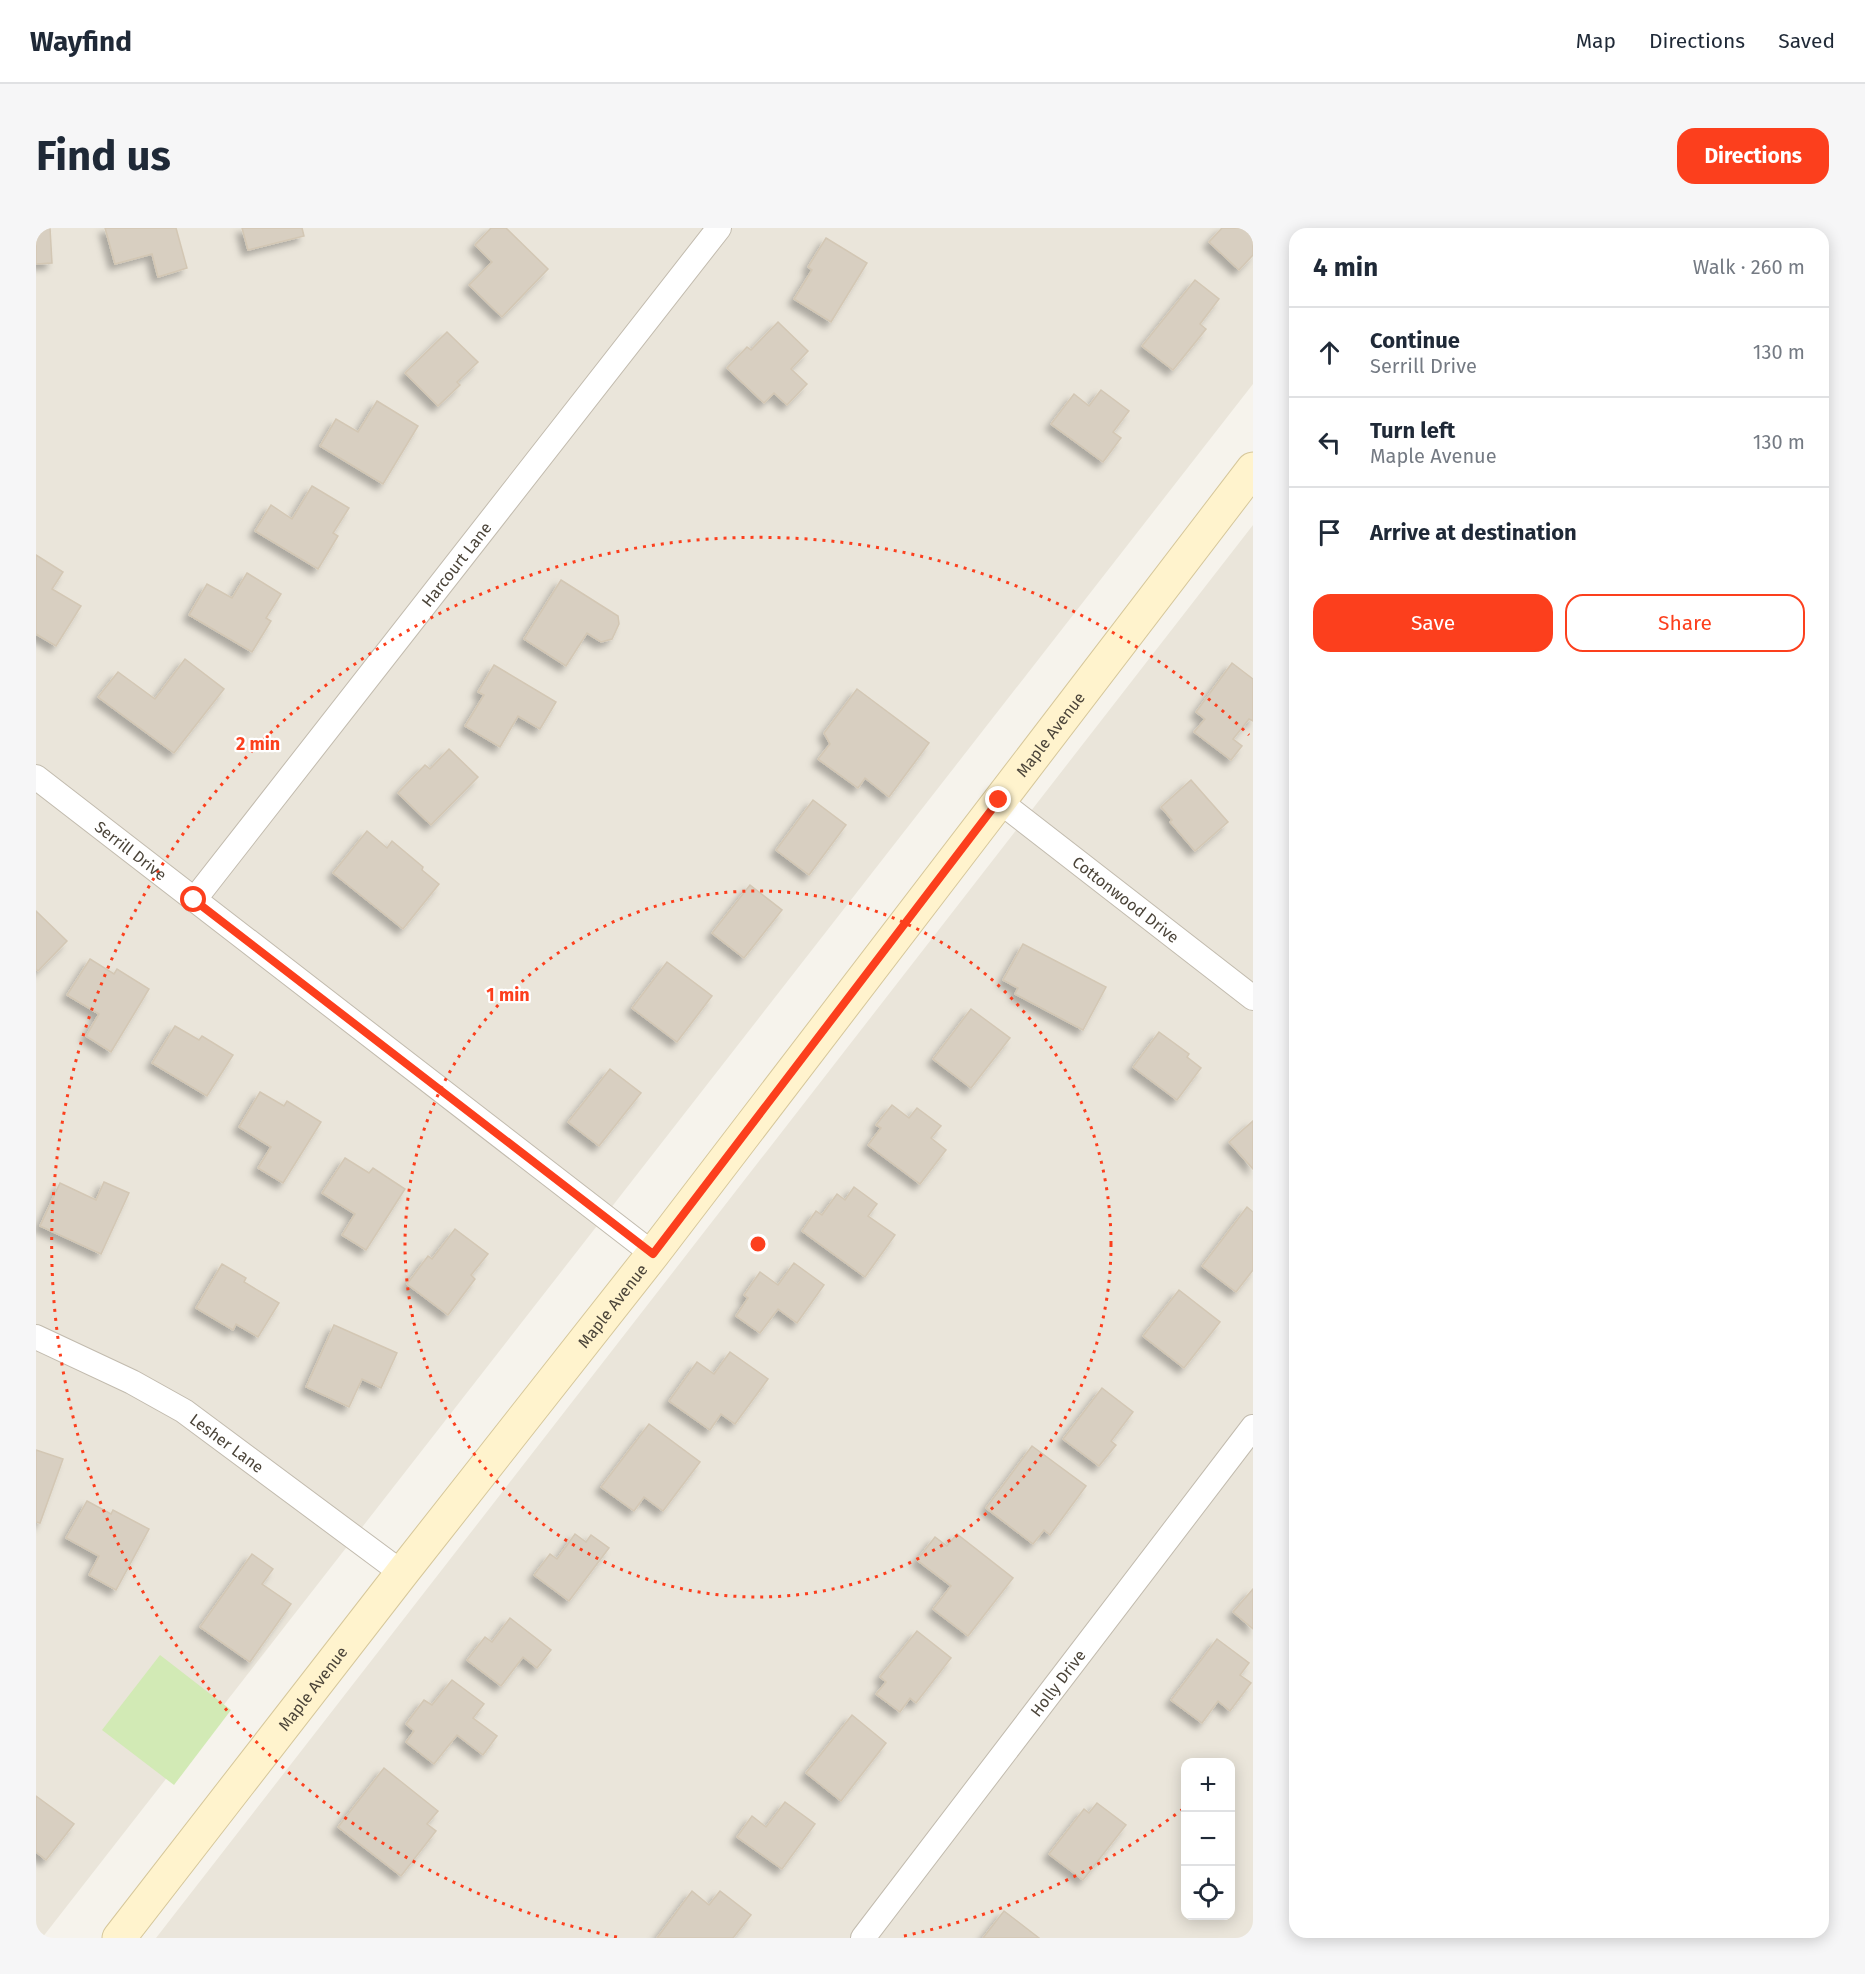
<!DOCTYPE html>
<html lang="en">
<head>
<meta charset="utf-8">
<style>
  :root { --surface:#fff; --page:#f6f6f7; --text:#1f2937; --muted:#747a83; --line:#e0e1e3; --accent:#fc3f1d }
  body { margin:0; font-family:"Fira Sans",sans-serif; background:var(--page); color:var(--text) }
  .controls { position:absolute; right:18px; bottom:18px; display:grid; overflow:hidden; border-radius:12px; box-shadow:0 3px 15px #0003 }
  .controls button { width:54px; height:54px; display:grid; place-items:center; padding:0; border:0; border-bottom:2px solid var(--line); background:var(--surface); color:var(--text); font:30px sans-serif }
  .stop { position:absolute; width:18px; height:18px; margin:-14px; border:4px solid #fc3f1d; border-radius:50%; background:#fff }
  .stop.end { background:#fc3f1d; border-color:#fff; box-shadow:0 2px 6px #0008 }
  .list { margin:0; padding:0; list-style:none }
  h2 { display:flex; justify-content:space-between; align-items:center; height:78px; margin:0; padding:0 24px; font-size:26px }
  h2 small { font-size:20px; font-weight:400; color:var(--muted) }
  .list li { display:grid; grid-template-columns:39px 1fr auto; gap:18px; align-items:center; box-sizing:border-box; height:90px; padding:0 24px; border-top:2px solid var(--line) }
  .list b { display:block; font-size:22px; white-space:nowrap }
  .list p { margin:0; font-size:20px; white-space:nowrap; color:var(--muted) }
  .list em { font-size:20px; font-style:normal; color:var(--muted) }
  .actions { display:flex; gap:12px; padding:18px 24px }
  .actions a { flex:1; padding:14px 0; border:2px solid var(--accent); border-radius:18px; text-align:center; font-size:21px; color:var(--accent) }
  .actions .main { background:var(--accent); color:#fff }
  .icon { flex:none; width:33px; height:33px; fill:none; stroke:currentColor; stroke-width:2; stroke-linecap:round; stroke-linejoin:round }
  .map { position:relative; flex:none; width:1217px; height:1710px; overflow:hidden; border-radius:18px }
  header { display:flex; align-items:center; gap:36px; box-sizing:border-box; height:84px; padding:0 30px; background:var(--surface); border-bottom:2px solid var(--line) }
  header strong { font-size:28px }
  nav { display:flex; gap:33px; margin-inline-start:auto; font-size:21px }
  .intro { display:flex; align-items:center; justify-content:space-between; box-sizing:border-box; height:144px; padding:0 36px }
  h1 { margin:0; font-size:42px }
  .button { padding:15px 27px; border-radius:18px; background:var(--accent); color:#fff; font-size:21px; font-weight:700 }
  main { display:flex; gap:36px; padding:0 36px }
  aside { flex:1; background:var(--surface); border-radius:18px; box-shadow:0 3px 15px #0003 }
  .map>svg:first-child { display:block }
  .residential { fill:#eae5da; fill-rule:evenodd }
  .green { fill:#d2eab5 }
  .building { fill:#d8cfc1; stroke:#d3c7b4; stroke-width:1.5; filter:url(#shadow) }
  .lines { fill:none; stroke-linecap:round; stroke-linejoin:round }
  .street-casing { stroke:#c2bbae; stroke-width:26 }
  .secondary-casing { stroke:#d6c79b; stroke-width:35 }
  .street { stroke:#fff; stroke-width:24 }
  .secondary { stroke:#fff3cd; stroke-width:33 }
  .route { stroke:#fc3f1d; stroke-width:8 }
  .ring { fill:none; stroke:#fc3f1d; stroke-width:3; stroke-dasharray:3 6 }
  .labels { text-anchor:middle; stroke-width:4.5; stroke-linejoin:round; paint-order:stroke }
  .street-label { font-size:16px; fill:#4b4439; stroke:#fff }
  .centre { fill:#fc3f1d; stroke:#fff; stroke-width:3 }
  .ring-label { font-size:18px; text-anchor:middle; font-weight:bold; fill:#fc3f1d; stroke:#fff; stroke-width:4.5; stroke-linejoin:round; paint-order:stroke }
</style>
</head>
<body>
<header>
<strong>Wayfind</strong>
<nav><a>Map</a><a>Directions</a><a>Saved</a></nav>
</header>
<div class="intro"><h1>Find us</h1><a class="button">Directions</a></div>
<main>
<div class="map">
<svg width="1217" height="1710" viewBox="0 0 1217 1710">
  <defs>
    <filter id="shadow"><feDropShadow dx="-5.5" dy="5.5" stdDeviation="3" flood-color="#0004"/></filter>
  </defs>
  <rect width="100%" height="100%" fill="#f6f3ec"/>
  <!-- residential -->
  <g class="residential">
    <path d="M 0,0 L 1217,0 L 1217,156 L 6,1710 L 0,1710 Z"/>
    <path d="M 1217,297 L 1217,1710 L 120,1710 ZM 1150,1534 L 1194,1534 L 1194,1688 L 1150,1688 Z"/>
  </g>
  <!-- green -->
  <path class="green" d="M 124,1427 L 195,1482 L 138,1557 L 66,1502 Z"/>
  <!-- building -->
  <g class="building">
    <path d="M 0,0 L 14,0 L 16,35 L 0,36 Z"/>
    <path d="M 69,0 L 140,0 L 151,40 L 122,49 L 116,26 L 79,36 Z"/>
    <path d="M 206,0 L 266,0 L 268,8 L 212,22 Z"/>
    <path d="M 455,0 L 470,0 L 512,41 L 466,89 L 433,57 L 456,34 L 439,17 Z"/>
    <path d="M 1186,0 L 1217,0 L 1217,27 L 1203,42 L 1173,14 Z"/>
    <path d="M 790,10 L 831,35 L 795,94 L 758,71 L 776,42 L 772,39 Z"/>
    <path d="M 1159,52 L 1183,71 L 1164,96 L 1170,101 L 1137,142 L 1106,118 Z"/>
    <path d="M 742,94 L 772,123 L 755,141 L 771,156 L 751,177 L 738,165 L 728,175 L 691,140 L 711,119 L 715,122 Z"/>
    <path d="M 411,104 L 442,134 L 421,154 L 424,157 L 402,178 L 369,145 Z"/>
    <path d="M 1065,162 L 1093,183 L 1077,204 L 1085,210 L 1067,234 L 1015,196 L 1038,166 L 1053,178 Z"/>
    <path d="M 341,173 L 382,198 L 347,256 L 284,218 L 300,191 L 322,204 Z"/>
    <path d="M 276,258 L 313,280 L 297,305 L 302,308 L 282,341 L 219,303 L 235,277 L 256,291 Z"/>
    <path d="M 0,327 L 27,344 L 16,361 L 45,378 L 20,418 L 0,406 Z"/>
    <path d="M 211,345 L 245,366 L 230,390 L 235,393 L 216,424 L 153,387 L 171,356 L 196,370 Z"/>
    <path d="M 525,352 L 582,388 L 583,396 L 576,411 L 565,414 L 551,405 L 530,438 L 488,411 Z"/>
    <path d="M 149,431 L 188,461 L 138,525 L 62,469 L 82,444 L 119,471 Z"/>
    <path d="M 1196,435 L 1217,451 L 1217,493 L 1213,491 L 1197,511 L 1206,518 L 1195,532 L 1158,504 L 1169,491 L 1160,484 Z"/>
    <path d="M 458,437 L 520,474 L 504,501 L 482,488 L 464,519 L 429,498 L 448,467 L 442,464 Z"/>
    <path d="M 821,461 L 893,515 L 853,569 L 829,550 L 822,560 L 782,531 L 794,516 L 788,505 Z"/>
    <path d="M 413,521 L 442,549 L 395,597 L 362,565 L 389,537 L 394,541 Z"/>
    <path d="M 1155,552 L 1192,594 L 1159,623 L 1134,594 L 1136,592 L 1125,579 Z"/>
    <path d="M 777,572 L 810,597 L 773,647 L 740,622 Z"/>
    <path d="M 331,603 L 351,620 L 356,613 L 387,639 L 386,642 L 403,656 L 367,701 L 297,645 Z"/>
    <path d="M 714,657 L 746,682 L 708,730 L 676,705 Z"/>
    <path d="M 0,683 L 31,713 L 2,743 L 0,741 Z"/>
    <path d="M 987,716 L 1070,759 L 1047,802 L 979,766 L 982,760 L 967,752 Z"/>
    <path d="M 54,731 L 78,746 L 81,741 L 113,761 L 75,824 L 50,808 L 63,786 L 31,767 Z"/>
    <path d="M 631,734 L 676,768 L 641,814 L 596,780 Z"/>
    <path d="M 935,781 L 974,810 L 935,860 L 897,831 Z"/>
    <path d="M 139,798 L 163,812 L 166,808 L 197,827 L 171,868 L 116,835 Z"/>
    <path d="M 1123,804 L 1153,826 L 1151,829 L 1165,840 L 1141,872 L 1097,839 Z"/>
    <path d="M 574,841 L 605,865 L 563,918 L 532,894 Z"/>
    <path d="M 224,864 L 248,878 L 251,873 L 285,894 L 247,955 L 222,940 L 235,919 L 203,899 Z"/>
    <path d="M 856,877 L 873,890 L 881,880 L 905,898 L 895,910 L 910,922 L 884,956 L 832,917 L 845,900 L 840,897 Z"/>
    <path d="M 1217,893 L 1217,941 L 1193,914 Z"/>
    <path d="M 309,930 L 333,945 L 337,940 L 369,961 L 330,1022 L 306,1007 L 319,986 L 286,965 Z"/>
    <path d="M 68,954 L 93,965 L 65,1026 L 4,998 L 24,955 L 60,972 Z"/>
    <path d="M 818,959 L 841,976 L 832,988 L 859,1007 L 829,1049 L 766,1003 L 780,983 L 786,987 L 801,966 L 809,972 Z"/>
    <path d="M 1211,979 L 1217,984 L 1217,1042 L 1200,1064 L 1166,1038 Z"/>
    <path d="M 419,1001 L 452,1026 L 435,1047 L 439,1051 L 412,1087 L 371,1056 L 392,1028 L 396,1031 Z"/>
    <path d="M 758,1035 L 788,1057 L 761,1095 L 742,1081 L 724,1105 L 700,1088 L 712,1070 L 708,1067 L 724,1044 L 742,1057 Z"/>
    <path d="M 186,1036 L 210,1050 L 208,1054 L 243,1075 L 222,1109 L 200,1096 L 197,1102 L 160,1080 Z"/>
    <path d="M 1143,1062 L 1184,1094 L 1148,1140 L 1107,1108 Z"/>
    <path d="M 298,1097 L 361,1125 L 345,1160 L 326,1151 L 313,1179 L 270,1159 Z"/>
    <path d="M 694,1124 L 732,1151 L 699,1196 L 685,1186 L 674,1202 L 633,1173 L 661,1134 L 678,1146 Z"/>
    <path d="M 1066,1160 L 1097,1184 L 1075,1213 L 1080,1217 L 1063,1238 L 1027,1211 Z"/>
    <path d="M 613,1196 L 664,1234 L 627,1283 L 608,1269 L 598,1283 L 565,1259 Z"/>
    <path d="M 996,1218 L 1050,1258 L 1014,1307 L 1008,1302 L 997,1316 L 950,1280 Z"/>
    <path d="M 0,1222 L 27,1231 L 4,1295 L 0,1294 Z"/>
    <path d="M 51,1273 L 75,1286 L 77,1282 L 113,1301 L 80,1362 L 53,1347 L 63,1328 L 30,1310 Z"/>
    <path d="M 539,1306 L 550,1314 L 555,1307 L 573,1320 L 533,1373 L 498,1347 L 514,1326 L 521,1331 Z"/>
    <path d="M 921,1306 L 977,1350 L 932,1408 L 897,1381 L 915,1358 L 881,1332 L 899,1309 L 911,1318 Z"/>
    <path d="M 216,1326 L 237,1341 L 226,1356 L 255,1376 L 214,1434 L 164,1399 Z"/>
    <path d="M 1217,1361 L 1217,1401 L 1197,1384 Z"/>
    <path d="M 474,1390 L 515,1422 L 501,1440 L 487,1429 L 465,1458 L 431,1432 L 449,1409 L 456,1414 Z"/>
    <path d="M 881,1403 L 915,1430 L 880,1475 L 874,1470 L 864,1484 L 840,1466 L 850,1454 L 844,1449 Z"/>
    <path d="M 1181,1411 L 1213,1435 L 1204,1447 L 1215,1455 L 1194,1483 L 1182,1473 L 1166,1495 L 1135,1472 Z"/>
    <path d="M 416,1452 L 448,1476 L 437,1490 L 461,1508 L 447,1527 L 421,1507 L 398,1536 L 370,1514 L 378,1503 L 370,1496 L 388,1472 L 396,1477 Z"/>
    <path d="M 816,1487 L 850,1515 L 805,1573 L 770,1545 Z"/>
    <path d="M 348,1540 L 402,1583 L 391,1596 L 400,1603 L 365,1648 L 302,1599 Z"/>
    <path d="M 0,1568 L 38,1596 L 10,1632 L 0,1624 Z"/>
    <path d="M 749,1574 L 779,1596 L 746,1641 L 701,1609 L 716,1588 L 730,1599 Z"/>
    <path d="M 1061,1575 L 1090,1597 L 1047,1652 L 1013,1626 L 1048,1581 L 1053,1585 Z"/>
    <path d="M 656,1663 L 673,1677 L 684,1663 L 715,1687 L 697,1710 L 621,1710 Z"/>
    <path d="M 968,1683 L 1003,1710 L 947,1710 Z"/>
  </g>
  <g class="lines">
    <!-- street casing -->
    <g class="street-casing">
      <g id="street">
        <path id="s1" d="M 0,549 L 617,1026"/>
        <path id="s2" d="M 962,572 L 1217,770"/>
        <path id="s3" d="M 158,672 L 683,0"/>
        <path id="s4" d="M 0,1109 L 96,1154 L 148,1183 L 366,1345"/>
        <path id="s5" d="M 827,1710 L 1217,1199"/>
      </g>
    </g>
    <!-- secondary casing -->
    <g class="secondary-casing">
      <g id="secondary">
        <path id="s6" d="M 83,1710 L 366,1345 L 617,1026 L 1217,241"/>
      </g>
    </g>
    <!-- street -->
    <use href="#street" class="street"/>
    <!-- secondary -->
    <use href="#secondary" class="secondary"/>
  </g>
  <g class="lines">
    <!-- route -->
    <path class="route" d="M 158,672 L 617,1026 L 963,572"/>
  </g>
  <!-- distance rings -->
  <g class="ring">
    <circle cx="722" cy="1016" r="353"/>
    <path d="M1147 1581A707 707 0 0 1 863 1709M581 1709A707 707 0 1 1 1213 507"/>
  </g>
  <g class="labels">
    <!-- street labels -->
    <g class="street-label">
      <text dy="6" stroke="none"><textPath href="#s3" startOffset="426">Harcourt Lane</textPath></text>
      <text dy="6" stroke="none"><textPath href="#s6" startOffset="1522">Maple Avenue</textPath></text>
      <text dy="6" stroke="none"><textPath href="#s1" startOffset="120">Serrill Drive</textPath></text>
      <text dy="6" stroke="none"><textPath href="#s2" startOffset="162">Cottonwood Drive</textPath></text>
      <text dy="6" stroke="none"><textPath href="#s6" startOffset="802">Maple Avenue</textPath></text>
      <text dy="6" stroke="none"><textPath href="#s4" startOffset="219">Lesher Lane</textPath></text>
      <text dy="6" stroke="none"><textPath href="#s5" startOffset="321">Holly Drive</textPath></text>
      <text dy="6" stroke="none"><textPath href="#s6" startOffset="316">Maple Avenue</textPath></text>
    </g>
  </g>
  <circle cx="722" cy="1016" r="9" class="centre"/>
  <g class="ring-label">
    <text x="222" y="522">2 min</text>
    <text x="472" y="773">1 min</text>
  </g>
</svg>
<div class="controls">
<button>+</button>
<button>−</button>
<button><svg class="icon" aria-label="locate" viewBox="0 0 24 24"><circle cx="12" cy="12" r="6"/><path d="M12 2v4M12 18v4M2 12h4M18 12h4"/></svg></button>
</div>
<div class="stop" style="left:158px;top:672px"></div>
<div class="stop end" style="left:963px;top:572px"></div>
</div>
<aside>
<h2>4 min<small>Walk · 260 m</small></h2>
<ul class="list">
<li><svg class="icon" aria-label="ahead" viewBox="0 0 24 24"><path d="M12 20V5M6 11l6-6 6 6"/></svg><div><b>Continue</b><p>Serrill Drive</p></div><em>130 m</em></li>
<li><svg class="icon" aria-label="left" viewBox="0 0 24 24"><path d="M17 20v-9H6M10 6l-5 5 5 5"/></svg><div><b>Turn left</b><p>Maple Avenue</p></div><em>130 m</em></li>
<li><svg class="icon" aria-label="arrive" viewBox="0 0 24 24"><path d="M6 21V4h12l-3 4 3 4H6"/></svg><div><b>Arrive at destination</b></div></li>
</ul>
<div class="actions"><a class="main">Save</a><a>Share</a></div>
</aside>
</main>
</body>
</html>
